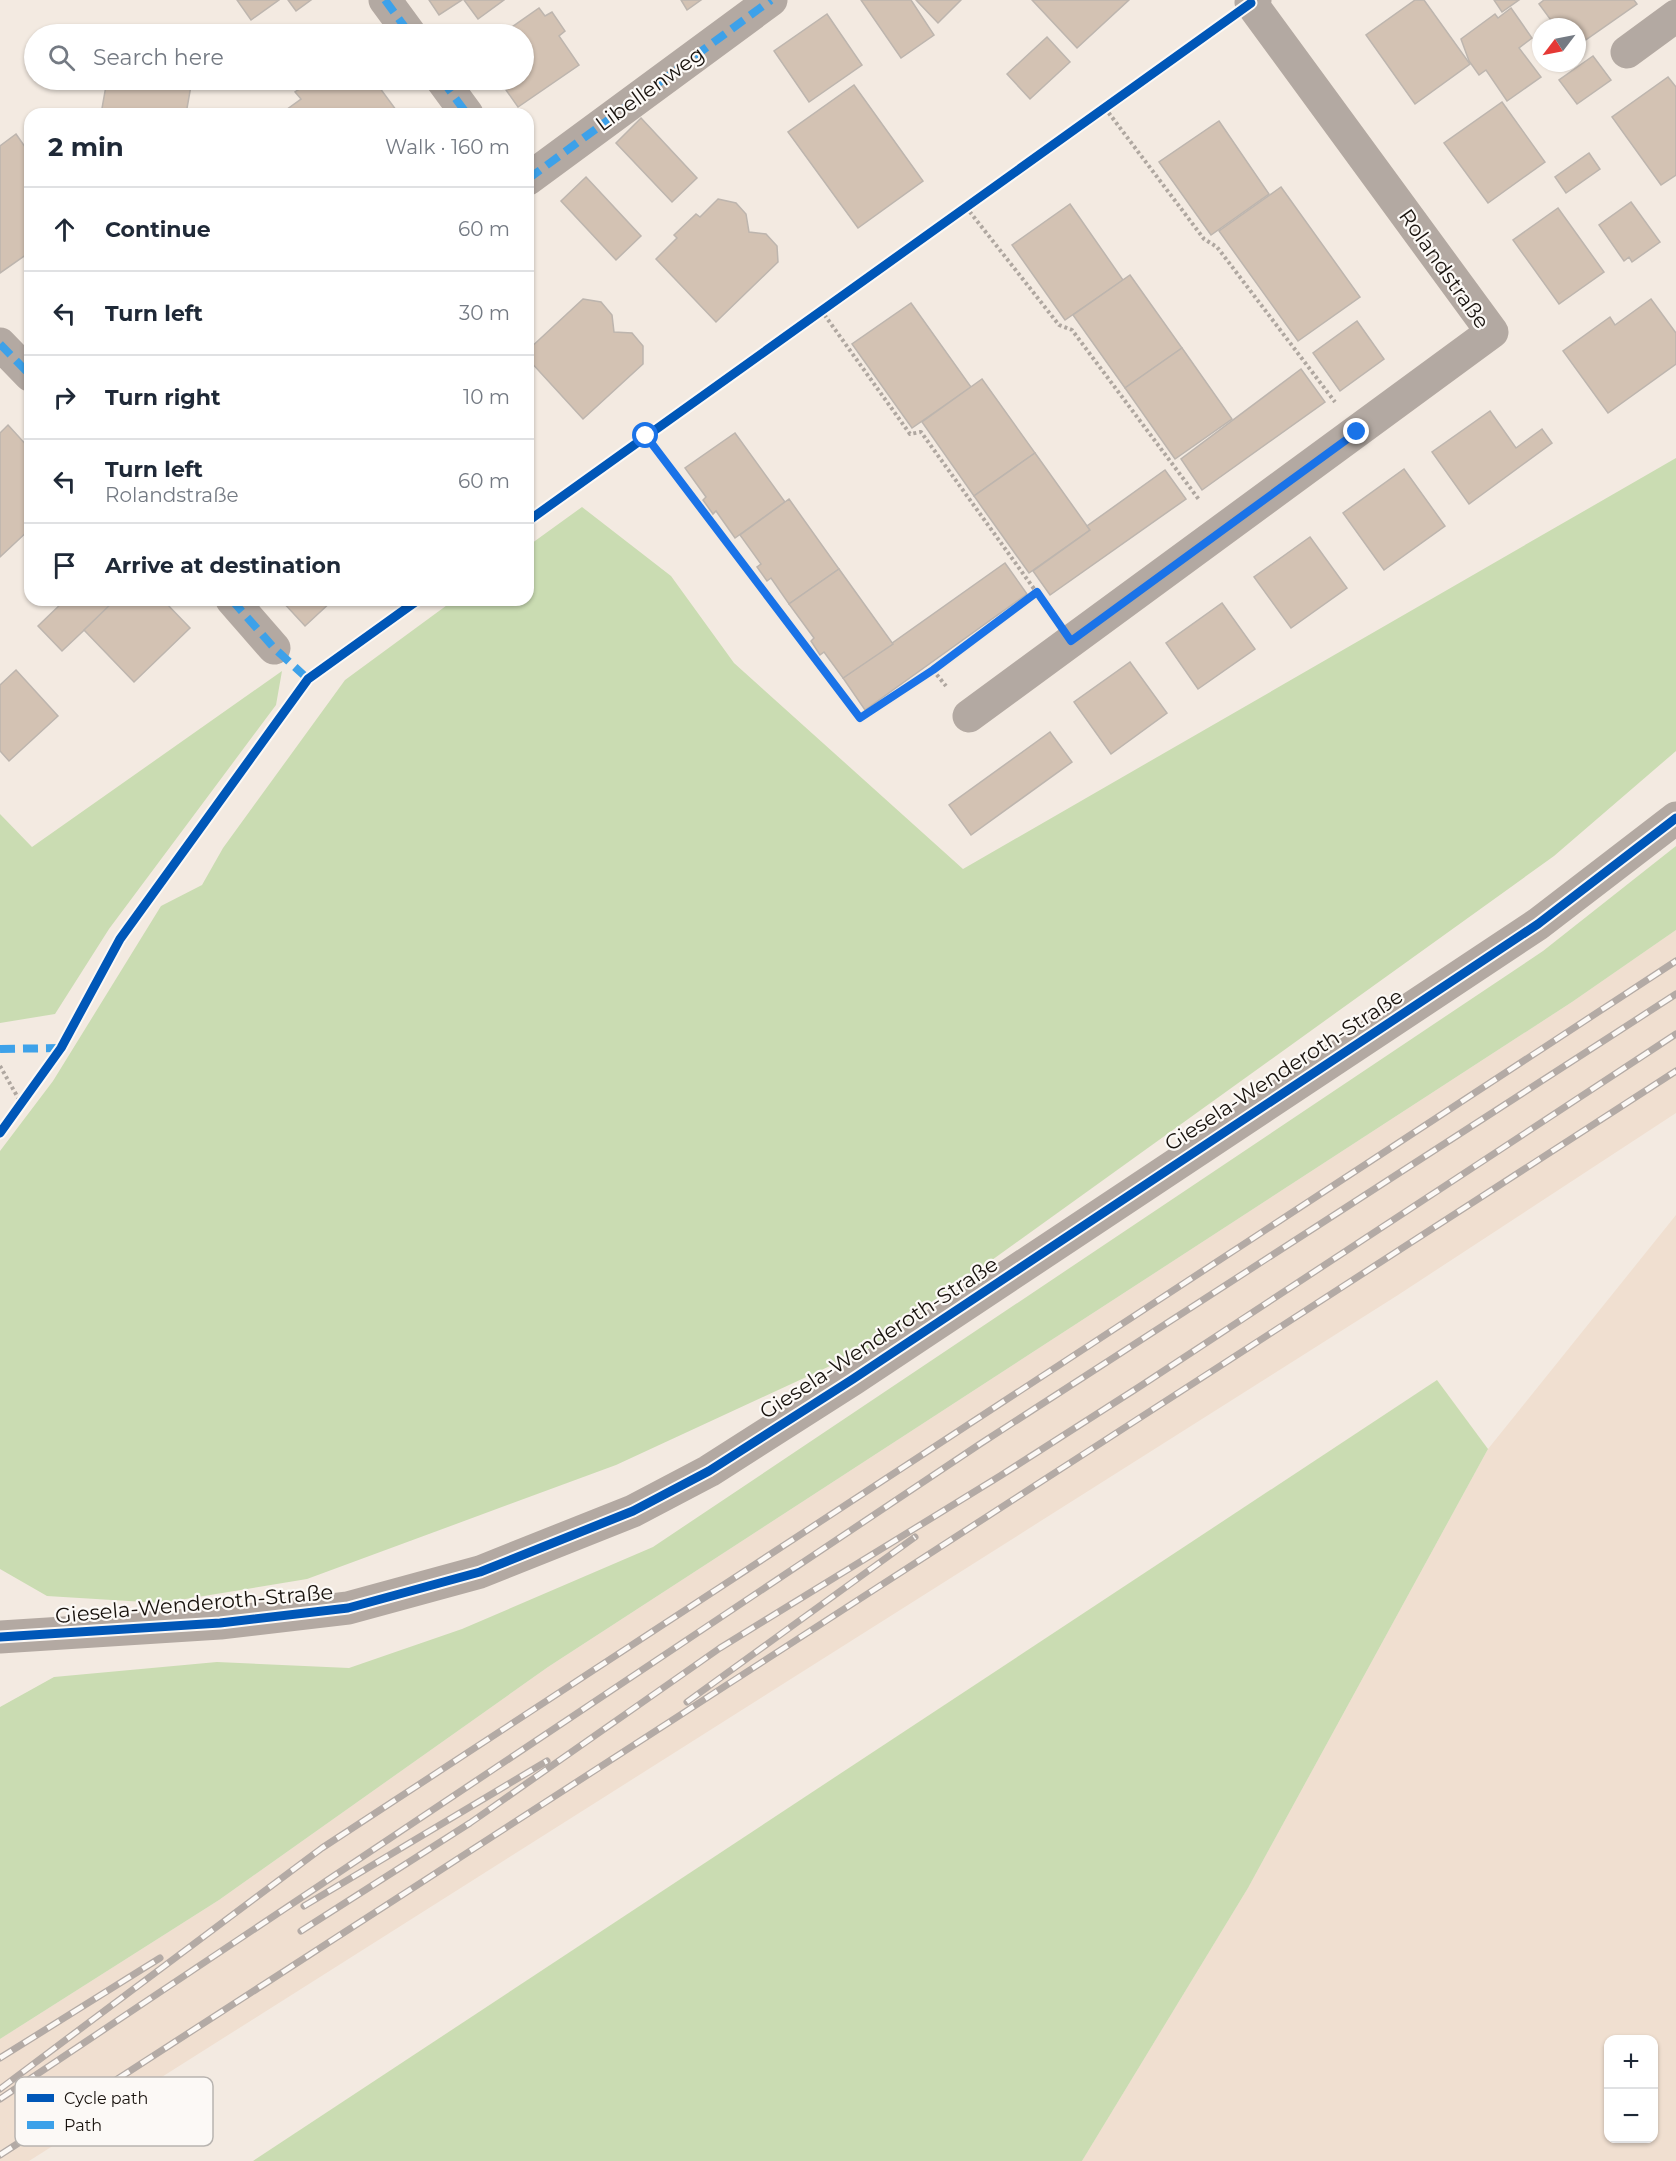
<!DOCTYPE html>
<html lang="en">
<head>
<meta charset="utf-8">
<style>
  :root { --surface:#fff; --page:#f2f2f3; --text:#1f2937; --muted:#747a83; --line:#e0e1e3 }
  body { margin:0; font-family:Montserrat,sans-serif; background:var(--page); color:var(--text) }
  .controls { position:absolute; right:18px; bottom:18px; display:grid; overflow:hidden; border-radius:12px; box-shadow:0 2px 4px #0004 }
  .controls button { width:54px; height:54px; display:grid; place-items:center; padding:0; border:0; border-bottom:2px solid var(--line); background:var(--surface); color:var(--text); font:30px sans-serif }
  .compass { position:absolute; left:1532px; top:18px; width:54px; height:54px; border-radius:50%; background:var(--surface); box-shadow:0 2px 4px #0004; rotate:238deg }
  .stop { position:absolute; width:18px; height:18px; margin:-14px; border:4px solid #1a73e8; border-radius:50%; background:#fff }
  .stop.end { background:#1a73e8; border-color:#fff; box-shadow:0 2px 6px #0008 }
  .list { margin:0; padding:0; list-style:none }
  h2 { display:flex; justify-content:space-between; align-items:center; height:78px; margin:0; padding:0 24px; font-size:26px }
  h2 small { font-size:20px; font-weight:400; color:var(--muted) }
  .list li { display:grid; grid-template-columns:39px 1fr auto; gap:18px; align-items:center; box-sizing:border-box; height:84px; padding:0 24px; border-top:2px solid var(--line) }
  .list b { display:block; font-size:22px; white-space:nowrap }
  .list p { margin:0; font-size:20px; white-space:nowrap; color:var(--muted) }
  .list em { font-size:20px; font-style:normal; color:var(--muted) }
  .icon { flex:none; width:33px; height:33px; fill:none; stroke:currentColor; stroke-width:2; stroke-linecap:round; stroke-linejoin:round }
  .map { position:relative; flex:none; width:1676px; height:2161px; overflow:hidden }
  .search { position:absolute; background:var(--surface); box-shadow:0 2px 4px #0004; left:24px; top:24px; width:510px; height:66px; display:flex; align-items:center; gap:15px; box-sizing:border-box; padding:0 21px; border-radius:33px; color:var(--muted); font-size:22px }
  .panel { position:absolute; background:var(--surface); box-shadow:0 2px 4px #0004; left:24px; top:108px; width:510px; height:498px; border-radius:18px }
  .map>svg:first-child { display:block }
  .built { fill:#f0dfd0; fill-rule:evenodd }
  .green { fill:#cadcb2 }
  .building { fill:#d3c2b3; stroke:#bdb5ae; stroke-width:1.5 }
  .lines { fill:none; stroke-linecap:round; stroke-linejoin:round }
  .path { stroke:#afa7a0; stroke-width:4; stroke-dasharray:3 3; stroke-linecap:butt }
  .minor { stroke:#b3a9a2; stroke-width:33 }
  .rail-casing { stroke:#b3aaa5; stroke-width:7 }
  .rail { stroke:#fcf9f6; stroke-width:4.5; stroke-dasharray:14; stroke-linecap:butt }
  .quiet { stroke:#3da1e9; stroke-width:8; stroke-dasharray:15 8; stroke-linecap:butt }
  .cycleway-casing { stroke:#fcf9f6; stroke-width:13 }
  .cycleway { stroke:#0057b8; stroke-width:9 }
  .route { stroke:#1a73e8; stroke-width:8 }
  .labels { text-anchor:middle; stroke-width:4.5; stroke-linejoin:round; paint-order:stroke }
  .street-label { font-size:21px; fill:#18120d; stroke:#fcf9f6 }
  .key { fill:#fcf9f6; stroke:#b8b4b0; stroke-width:1.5 }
  .key-label { font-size:16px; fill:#18120d }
</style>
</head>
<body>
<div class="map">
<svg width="1676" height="2161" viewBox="0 0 1676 2161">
  <rect width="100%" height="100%" fill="#f3eae1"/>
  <!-- built -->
  <g class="built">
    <path d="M 1676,930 L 1676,1113 L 1398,1295 L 29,2161 L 0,2161 L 0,2039 L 219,1900 L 548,1667 L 1572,1002 Z"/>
    <path d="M 1676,1215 L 1676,2161 L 1082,2161 L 1248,1888 L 1488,1449 ZM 1608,2040 L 1654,2040 L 1654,2138 L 1608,2138 Z"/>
  </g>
  <!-- green -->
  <g class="green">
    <path d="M 1676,458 L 1676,751 L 1554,856 L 871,1347 L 616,1465 L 307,1579 L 161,1603 L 47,1596 L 0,1569 L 0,1151 L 53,1081 L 161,906 L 202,885 L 223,848 L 345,680 L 454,600 L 528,600 L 528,546 L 582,507 L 671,576 L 734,663 L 963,869 Z"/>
    <path d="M 282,671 L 276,705 L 109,929 L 55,1014 L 0,1023 L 0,814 L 32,847 Z"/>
    <path d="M 1676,846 L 1676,930 L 1572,1002 L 548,1667 L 219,1900 L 0,2039 L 0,1707 L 54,1677 L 217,1662 L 349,1668 L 462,1629 L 653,1547 L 1543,951 Z"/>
    <path d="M 1437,1380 L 1488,1449 L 1248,1888 L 1082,2161 L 253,2161 Z"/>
  </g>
  <!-- building -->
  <g class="building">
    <path d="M 237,0 L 279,0 L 251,20 Z"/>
    <path d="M 288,0 L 311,0 L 296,11 Z"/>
    <path d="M 429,0 L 462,0 L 439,15 Z"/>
    <path d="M 464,0 L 504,0 L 478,19 Z"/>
    <path d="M 681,0 L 701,0 L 687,10 Z"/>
    <path d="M 861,0 L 911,0 L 934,35 L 901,58 Z"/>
    <path d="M 916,0 L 961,0 L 938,23 Z"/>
    <path d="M 1032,0 L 1129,0 L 1077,48 Z"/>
    <path d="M 1415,0 L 1424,0 L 1470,64 L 1415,104 L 1366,35 Z"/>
    <path d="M 1494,0 L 1519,0 L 1502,12 Z"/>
    <path d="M 1544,0 L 1634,0 L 1637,4 L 1577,46 L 1577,27 L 1556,27 L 1539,4 Z"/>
    <path d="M 539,8 L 545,16 L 552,12 L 565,31 L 559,36 L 579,65 L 518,107 L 499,80 L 524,80 L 524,34 L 502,34 Z"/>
    <path d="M 1511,8 L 1532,38 L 1519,48 L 1541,77 L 1507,101 L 1486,70 L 1479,75 L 1469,61 L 1461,39 L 1495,14 L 1498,18 Z"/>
    <path d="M 827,14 L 862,65 L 809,102 L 774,51 Z"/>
    <path d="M 117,26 L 165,34 L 115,34 Z"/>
    <path d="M 1047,37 L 1070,62 L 1030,99 L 1007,74 Z"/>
    <path d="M 1593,56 L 1611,80 L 1577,104 L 1559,80 Z"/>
    <path d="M 1668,77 L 1676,87 L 1676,175 L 1661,185 L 1612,117 Z"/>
    <path d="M 107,80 L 192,80 L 186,114 L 101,114 Z"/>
    <path d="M 313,80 L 374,80 L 399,114 L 288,114 L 286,110 L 301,99 L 295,92 Z"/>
    <path d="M 854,85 L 923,181 L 858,228 L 788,132 Z"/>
    <path d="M 1502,102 L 1545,162 L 1488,203 L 1444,143 Z"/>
    <path d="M 641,118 L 697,178 L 672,202 L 616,143 Z"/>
    <path d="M 1219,121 L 1269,194 L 1211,235 L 1159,162 Z"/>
    <path d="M 16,134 L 30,154 L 30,252 L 0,273 L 0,146 Z"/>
    <path d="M 1589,153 L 1600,169 L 1566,193 L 1555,177 Z"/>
    <path d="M 586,177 L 641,236 L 616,260 L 561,201 Z"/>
    <path d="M 1281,187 L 1360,297 L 1298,341 L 1219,231 Z"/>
    <path d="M 718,199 L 736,203 L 746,214 L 749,232 L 766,234 L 777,246 L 778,262 L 716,322 L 656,259 L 677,238 L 674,235 L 696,214 L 700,217 Z"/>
    <path d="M 1631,202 L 1660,242 L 1632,262 L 1629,257 L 1624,261 L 1599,225 Z"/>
    <path d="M 1070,204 L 1123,280 L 1065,320 L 1012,245 Z"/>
    <path d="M 1558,208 L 1604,272 L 1559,304 L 1513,240 Z"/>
    <path d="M 1130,275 L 1182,348 L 1125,388 L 1073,315 Z"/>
    <path d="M 583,299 L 601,302 L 612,315 L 614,332 L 632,333 L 643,346 L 643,364 L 583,419 L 528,359 L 528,350 Z"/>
    <path d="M 1651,299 L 1676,333 L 1676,364 L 1608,413 L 1563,351 L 1610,317 L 1615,325 Z"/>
    <path d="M 911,303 L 971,387 L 912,428 L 852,344 Z"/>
    <path d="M 1357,321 L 1384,359 L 1340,391 L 1313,353 Z"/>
    <path d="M 1182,348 L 1232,419 L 1175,459 L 1125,388 Z"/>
    <path d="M 1301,369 L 1325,402 L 1202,490 L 1181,459 Z"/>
    <path d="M 982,379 L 1035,453 L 974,496 L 922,422 Z"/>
    <path d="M 1490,411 L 1516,448 L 1542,429 L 1552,443 L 1469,504 L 1432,452 Z"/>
    <path d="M 8,425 L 30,449 L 30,529 L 0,557 L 0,433 Z"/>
    <path d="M 735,433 L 785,502 L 735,538 L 716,511 L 713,514 L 703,500 L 706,497 L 685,468 Z"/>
    <path d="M 1035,453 L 1090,530 L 1029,573 L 974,496 Z"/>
    <path d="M 1404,469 L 1445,526 L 1384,570 L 1343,513 Z"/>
    <path d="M 1165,470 L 1186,499 L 1050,595 L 1033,571 L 1090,530 L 1087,526 Z"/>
    <path d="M 789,499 L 839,569 L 789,604 L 771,578 L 767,581 L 757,567 L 761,564 L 740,535 Z"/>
    <path d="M 1310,537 L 1347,588 L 1291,628 L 1254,577 Z"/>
    <path d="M 1005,563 L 1027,594 L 865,710 L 843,678 Z"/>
    <path d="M 839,569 L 893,644 L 843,678 L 824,652 L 820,655 L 811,641 L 814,638 L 789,604 Z"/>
    <path d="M 65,600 L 114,602 L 62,651 L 38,626 Z"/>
    <path d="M 115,600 L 163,600 L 190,628 L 134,682 L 84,630 Z"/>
    <path d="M 281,600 L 333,600 L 305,626 Z"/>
    <path d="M 1222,603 L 1255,649 L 1198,689 L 1166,643 Z"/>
    <path d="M 1130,662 L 1167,713 L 1111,754 L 1074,702 Z"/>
    <path d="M 16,670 L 58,716 L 9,761 L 0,751 L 0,685 Z"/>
    <path d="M 1050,732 L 1072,762 L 971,835 L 949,805 Z"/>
  </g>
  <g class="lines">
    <!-- path -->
    <g class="path">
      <path d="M 1105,108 L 1204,239 L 1217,247 L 1335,402"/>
      <path d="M 966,207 L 1059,325 L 1072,330 L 1200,501"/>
      <path d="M 821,310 L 910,434 L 921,432 L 1050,611"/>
      <path d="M 646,436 L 860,718 L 933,670 L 1037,592"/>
      <path d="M 933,670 L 946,686"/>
      <path d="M 0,1066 L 21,1103"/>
    </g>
    <!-- minor -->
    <g class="minor">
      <path d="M 385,0 L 410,34"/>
      <path d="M 1627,52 L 1676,16"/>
      <path d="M 442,80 L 467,114"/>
      <path d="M 528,179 L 771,0"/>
      <path d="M 0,344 L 30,375"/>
      <path d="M 232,600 L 274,648"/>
      <path d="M 969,716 L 1492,332 L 1251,3 L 1255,0"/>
      <path d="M 0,1637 L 220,1623 L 348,1608 L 480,1572 L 633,1511 L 709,1471 L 853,1379 L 1538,924 L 1676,818"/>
    </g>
    <!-- rail casing -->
    <g class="rail-casing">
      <g id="rail">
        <path d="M 687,1702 L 915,1537"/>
        <path d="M 304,1906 L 547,1761"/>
        <path d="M 301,1931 L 470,1823 L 720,1648 L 1000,1476 L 1139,1387 L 1676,1034"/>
        <path d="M 0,2058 L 160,1958"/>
        <path d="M 0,2089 L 322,1848 L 1676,961"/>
        <path d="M 0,2099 L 980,1444 L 1676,994"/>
        <path d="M 0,2155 L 1676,1071"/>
      </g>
    </g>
    <!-- rail -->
    <use href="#rail" class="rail"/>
    <!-- quiet -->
    <g class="quiet">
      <path d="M 385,0 L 410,34"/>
      <path d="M 442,80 L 467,114"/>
      <path d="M 528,179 L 771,0"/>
      <path d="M 0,344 L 30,375"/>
      <path d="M 232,600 L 274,648 L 308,679"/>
      <path d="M 0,1049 L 61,1048"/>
    </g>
    <!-- cycleway casing -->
    <g class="cycleway-casing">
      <g id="cycleway">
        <path d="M 528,521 L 1251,3"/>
        <path d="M 0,1133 L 61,1048 L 120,939 L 308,679 L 418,600"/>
        <path d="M 0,1637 L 220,1623 L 348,1608 L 480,1572 L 633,1511 L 709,1471 L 853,1379 L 1538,924 L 1676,818"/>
      </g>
    </g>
    <!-- cycleway -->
    <use href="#cycleway" class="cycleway"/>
  </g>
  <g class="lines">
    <!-- route -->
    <path class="route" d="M 646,436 L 860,718 L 933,670 L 1037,592 L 1071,641 L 1357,432"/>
  </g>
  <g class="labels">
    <!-- street labels -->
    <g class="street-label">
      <text transform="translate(650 89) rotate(-36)" y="7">Libellenweg</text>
      <text transform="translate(1444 269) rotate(55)" y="7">Rolandstraße</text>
      <text transform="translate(1284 1070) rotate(-33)" y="7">Giesela-Wenderoth-Straße</text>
      <text transform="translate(879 1338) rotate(-33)" y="7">Giesela-Wenderoth-Straße</text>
      <text transform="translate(194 1604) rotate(-5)" y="7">Giesela-Wenderoth-Straße</text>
    </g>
  </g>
  <!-- legend -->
  <rect x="15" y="2077" width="198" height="69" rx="9" class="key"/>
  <rect x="27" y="2094" width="27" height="8" fill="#0057b8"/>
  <rect x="27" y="2121" width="27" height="8" fill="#3da1e9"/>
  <g class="key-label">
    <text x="64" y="2104">Cycle path</text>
    <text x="64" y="2131">Path</text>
  </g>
</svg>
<div class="controls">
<button>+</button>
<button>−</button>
</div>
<svg class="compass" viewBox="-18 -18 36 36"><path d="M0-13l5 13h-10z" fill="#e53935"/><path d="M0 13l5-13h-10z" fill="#747a83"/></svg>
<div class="stop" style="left:646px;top:436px"></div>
<div class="stop end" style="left:1357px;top:432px"></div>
<div class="search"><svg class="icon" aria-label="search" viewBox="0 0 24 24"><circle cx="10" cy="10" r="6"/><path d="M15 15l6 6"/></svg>Search here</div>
<section class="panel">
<h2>2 min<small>Walk · 160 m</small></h2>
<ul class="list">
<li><svg class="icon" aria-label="ahead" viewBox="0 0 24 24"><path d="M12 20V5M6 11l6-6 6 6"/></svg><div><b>Continue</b></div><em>60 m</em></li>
<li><svg class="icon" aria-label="left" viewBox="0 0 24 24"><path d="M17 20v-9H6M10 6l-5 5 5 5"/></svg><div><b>Turn left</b></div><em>30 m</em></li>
<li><svg class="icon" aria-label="right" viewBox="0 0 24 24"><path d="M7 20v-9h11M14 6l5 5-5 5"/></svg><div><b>Turn right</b></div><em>10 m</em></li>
<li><svg class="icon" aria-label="left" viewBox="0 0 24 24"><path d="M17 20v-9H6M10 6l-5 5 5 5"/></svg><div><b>Turn left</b><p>Rolandstraße</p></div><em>60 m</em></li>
<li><svg class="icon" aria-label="arrive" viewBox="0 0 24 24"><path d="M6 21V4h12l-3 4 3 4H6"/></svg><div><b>Arrive at destination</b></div></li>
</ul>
</section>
</div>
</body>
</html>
